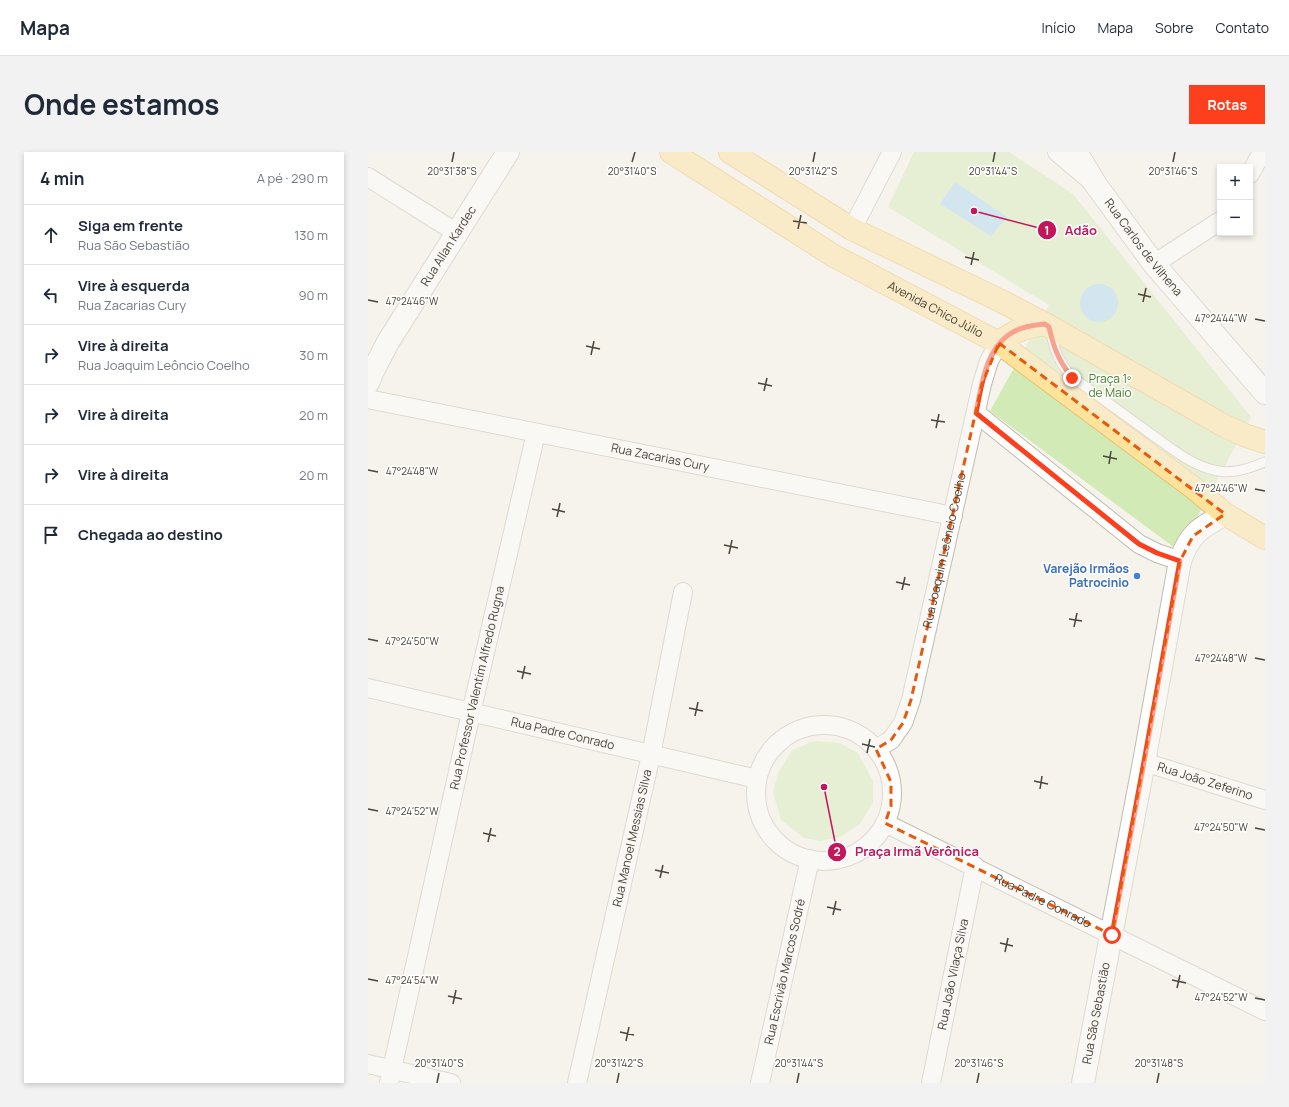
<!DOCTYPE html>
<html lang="pt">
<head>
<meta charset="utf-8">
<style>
  :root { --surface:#fff; --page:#f2f2f3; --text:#1f2937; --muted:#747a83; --line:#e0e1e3; --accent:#fc3f1d }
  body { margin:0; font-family:Manrope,sans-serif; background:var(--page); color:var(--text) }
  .controls { position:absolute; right:12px; top:12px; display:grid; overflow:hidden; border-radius:0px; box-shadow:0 2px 6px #0003 }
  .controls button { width:36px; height:36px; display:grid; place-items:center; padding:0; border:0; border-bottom:1px solid var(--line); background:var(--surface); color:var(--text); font:20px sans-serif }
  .stop { position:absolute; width:12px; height:12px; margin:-9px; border:3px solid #fc3f1d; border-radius:50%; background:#fff }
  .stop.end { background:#fc3f1d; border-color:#fff; box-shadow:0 1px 4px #0008 }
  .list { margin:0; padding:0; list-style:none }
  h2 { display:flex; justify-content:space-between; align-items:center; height:52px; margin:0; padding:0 16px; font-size:17px }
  h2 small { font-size:13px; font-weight:400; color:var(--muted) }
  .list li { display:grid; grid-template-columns:26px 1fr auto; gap:12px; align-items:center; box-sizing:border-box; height:60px; padding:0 16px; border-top:1px solid var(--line) }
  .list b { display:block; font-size:15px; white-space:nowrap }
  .list p { margin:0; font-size:13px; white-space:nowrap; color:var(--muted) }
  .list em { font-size:13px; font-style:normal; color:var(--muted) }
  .icon { flex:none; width:22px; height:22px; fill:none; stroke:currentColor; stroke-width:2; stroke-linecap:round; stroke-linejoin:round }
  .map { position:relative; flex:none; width:897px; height:931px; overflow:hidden; border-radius:0px }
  header { display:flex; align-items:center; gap:24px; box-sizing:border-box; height:56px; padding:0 20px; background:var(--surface); border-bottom:1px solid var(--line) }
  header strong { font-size:19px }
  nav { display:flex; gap:22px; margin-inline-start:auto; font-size:14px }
  .intro { display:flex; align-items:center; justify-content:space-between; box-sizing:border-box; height:96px; padding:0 24px }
  h1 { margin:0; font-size:28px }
  .button { padding:10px 18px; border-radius:0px; background:var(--accent); color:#fff; font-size:14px; font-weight:700 }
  main { display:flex; gap:24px; padding:0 24px }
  aside { flex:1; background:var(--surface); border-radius:0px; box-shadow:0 2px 6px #0003 }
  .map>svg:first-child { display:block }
  .green { fill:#d2eab5 }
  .water { fill:#a9d4f2 }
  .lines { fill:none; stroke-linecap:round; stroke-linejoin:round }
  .service-casing { stroke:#c2bbae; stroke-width:11 }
  .minor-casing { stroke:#c2bbae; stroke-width:20 }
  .tertiary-casing { stroke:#c2bbae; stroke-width:24 }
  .primary-casing { stroke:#e6c16a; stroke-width:24 }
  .service { stroke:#fff; stroke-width:9 }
  .minor { stroke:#fff; stroke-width:18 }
  .tertiary { stroke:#fff; stroke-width:22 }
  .primary { stroke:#ffe39c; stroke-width:22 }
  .route { stroke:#fc3f1d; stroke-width:5 }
  .marked { fill:none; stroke:#e8590c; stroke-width:3; stroke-dasharray:8 5; stroke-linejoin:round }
  .ticks { fill:none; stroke:#4b4439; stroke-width:1.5 }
  .shop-dot { fill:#3f7fe0; stroke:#fff; stroke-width:1.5 }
  .labels { text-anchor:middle; stroke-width:3; stroke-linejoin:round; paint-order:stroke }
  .street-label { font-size:12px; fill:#4b4439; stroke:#fff }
  .park-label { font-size:12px; fill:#4a7f2a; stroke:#fff }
  .shop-label { font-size:12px; font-weight:bold; fill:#366cbe; stroke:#fff; text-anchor:end }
  .ticks-label { font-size:10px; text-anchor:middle; fill:#4b4439; stroke:#fff; stroke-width:3; stroke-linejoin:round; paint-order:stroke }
  .leader { fill:none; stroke:#c2185b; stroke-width:1.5 }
  .callout-dot { fill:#c2185b; stroke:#fff; stroke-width:1.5 }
  .mark-label { font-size:12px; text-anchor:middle; font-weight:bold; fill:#fff }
  .callout-label { font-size:13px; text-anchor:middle; font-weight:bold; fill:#c2185b; stroke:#fff; stroke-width:3; stroke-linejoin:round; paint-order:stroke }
</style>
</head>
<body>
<header>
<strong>Mapa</strong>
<nav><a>Início</a><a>Mapa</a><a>Sobre</a><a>Contato</a></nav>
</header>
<div class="intro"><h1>Onde estamos</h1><a class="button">Rotas</a></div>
<main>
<aside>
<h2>4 min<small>A pé · 290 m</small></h2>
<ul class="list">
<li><svg class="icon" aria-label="ahead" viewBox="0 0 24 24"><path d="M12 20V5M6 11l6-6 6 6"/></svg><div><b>Siga em frente</b><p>Rua São Sebastião</p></div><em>130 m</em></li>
<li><svg class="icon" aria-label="left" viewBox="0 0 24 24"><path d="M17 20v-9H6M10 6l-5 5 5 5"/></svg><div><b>Vire à esquerda</b><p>Rua Zacarias Cury</p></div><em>90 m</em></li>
<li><svg class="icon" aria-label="right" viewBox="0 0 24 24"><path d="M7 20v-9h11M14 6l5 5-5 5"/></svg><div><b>Vire à direita</b><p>Rua Joaquim Leôncio Coelho</p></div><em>30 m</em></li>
<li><svg class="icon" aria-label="right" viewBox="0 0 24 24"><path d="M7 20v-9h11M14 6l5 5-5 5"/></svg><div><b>Vire à direita</b></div><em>20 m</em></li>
<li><svg class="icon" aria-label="right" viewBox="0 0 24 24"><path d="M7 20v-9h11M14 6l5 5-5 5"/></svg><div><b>Vire à direita</b></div><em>20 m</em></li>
<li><svg class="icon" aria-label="arrive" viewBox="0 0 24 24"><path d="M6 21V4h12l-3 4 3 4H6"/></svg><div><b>Chegada ao destino</b></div></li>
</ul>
</aside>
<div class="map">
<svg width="897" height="931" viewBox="0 0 897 931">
  <rect width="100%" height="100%" fill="#f6f3ec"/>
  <!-- green -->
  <g class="green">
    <path d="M 546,0 L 641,0 L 705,42 L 883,265 L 811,399 L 622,259 L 681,153 L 520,55 Z"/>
    <path d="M 446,589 L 472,591 L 490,601 L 505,629 L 505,650 L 492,672 L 472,685 L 452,689 L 436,686 L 413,668 L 405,640 L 410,621 L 424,598 Z"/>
  </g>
  <!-- water -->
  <g class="water">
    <path d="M 587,30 L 639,65 L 623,84 L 572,52 Z"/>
    <circle cx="731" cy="151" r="19"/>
  </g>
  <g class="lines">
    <!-- service casing -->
    <g class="service-casing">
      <path id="service" d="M 682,178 C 687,199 690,209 704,225 C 729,243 754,261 779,279 C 800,294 823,314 850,319 C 866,322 882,316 897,310"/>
    </g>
    <!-- minor casing -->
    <g class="minor-casing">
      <g id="minor">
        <path d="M 689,0 L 721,27"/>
        <path d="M 882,22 L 894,0"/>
        <path d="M 0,25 L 89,81"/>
        <path d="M 484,77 L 524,0"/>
        <path d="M 786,112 L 852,69"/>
        <path id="s1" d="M 0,247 L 585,364"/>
        <path d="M 608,261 L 771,392 L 789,401 L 812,409"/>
        <path id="s2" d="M 0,536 L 389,627"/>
        <circle cx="456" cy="641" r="68"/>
        <path id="s3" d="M 508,597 L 523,588 L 535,571 L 543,548 L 614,232 L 621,209 L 631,191"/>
        <path id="s4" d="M 776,610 L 897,648"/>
        <path id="s5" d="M 517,671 L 897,859"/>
        <path d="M 0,912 L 83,931"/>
        <path id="s6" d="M 21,931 L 103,561 L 168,281"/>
        <path id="s7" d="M 209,931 L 283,603 L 315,440"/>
        <path id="s8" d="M 392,931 L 442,707"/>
        <path id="s9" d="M 563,931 L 607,714"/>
      </g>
    </g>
    <!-- tertiary casing -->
    <g class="tertiary-casing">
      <g id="tertiary">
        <path id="s10" d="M 708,0 L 728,33 L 786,112 L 897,241"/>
        <path id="s11" d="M 0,231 L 5,219 L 20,190 L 140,0"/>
        <path id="s12" d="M 715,931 L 776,610 L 812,409 C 822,381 832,376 857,362"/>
      </g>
    </g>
    <!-- primary casing -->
    <g class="primary-casing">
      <g id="primary">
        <path id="s13" d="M 303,0 L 466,104 L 631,191 L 827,337 L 857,362 L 897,386"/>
        <path d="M 362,0 L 484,77 L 633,149 L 677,172 L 853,272 L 876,283 L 897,290"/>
        <path d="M 631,191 C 647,178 657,175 677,172"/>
      </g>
    </g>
    <!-- service -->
    <use href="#service" class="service"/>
    <!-- minor -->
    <use href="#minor" class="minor"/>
    <!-- tertiary -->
    <use href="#tertiary" class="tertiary"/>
    <!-- primary -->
    <use href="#primary" class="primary"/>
  </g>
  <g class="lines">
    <!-- route -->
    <path class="route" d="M 704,226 C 690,207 686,197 681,175 L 677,172 C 668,173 658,174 649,178 C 618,192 614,231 608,261 L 771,392 L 789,401 L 812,409 L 776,610 L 744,783"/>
  </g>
  <!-- marked area -->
  <path d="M0 0H897V931H0ZM 631,191 L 857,362 L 825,384 L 812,409 L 744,783 L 517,671 L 523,654 L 523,630 L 508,597 L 523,588 L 535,571 L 543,548 L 614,232 Z" fill="#f6f3ec" fill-opacity=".55" fill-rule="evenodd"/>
  <path class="marked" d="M 631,191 L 857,362 L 825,384 L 812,409 L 744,783 L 517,671 L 523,654 L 523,630 L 508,597 L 523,588 L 535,571 L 543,548 L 614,232 Z"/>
  <!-- ticks -->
  <path class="ticks" d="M 84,10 L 86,0M 264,10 L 267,0M 445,10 L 447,0M 625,10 L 627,0M 805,10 L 807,0M 425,69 L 439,71M 430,77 L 433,63M 597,105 L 611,108M 603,113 L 606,100M 770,142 L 783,145M 0,148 L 10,150M 775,150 L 778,136M 887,167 L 897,169M 218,194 L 232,197M 223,203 L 226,189M 390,231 L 404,234M 396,239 L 399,226M 563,268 L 577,270M 568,276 L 571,262M 735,304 L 749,307M 741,312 L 743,299M 0,318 L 10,320M 887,337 L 897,339M 184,357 L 197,360M 189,365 L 192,351M 356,393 L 370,396M 361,402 L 364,388M 528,430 L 542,433M 534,438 L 537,425M 701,467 L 714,469M 706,475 L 709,461M 0,487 L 10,489M 887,506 L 897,508M 149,519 L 163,522M 154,527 L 157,514M 321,556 L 335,559M 327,564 L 330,550M 494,592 L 507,595M 499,601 L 502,587M 666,629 L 680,632M 672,637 L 674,624M 0,657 L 10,659M 887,676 L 897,678M 115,681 L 128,684M 120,690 L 123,676M 287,718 L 301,721M 292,726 L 295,713M 459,755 L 473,758M 465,763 L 468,749M 632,791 L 645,794M 637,800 L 640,786M 0,827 L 10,829M 804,828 L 818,831M 809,836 L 812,823M 80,844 L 94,847M 887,846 L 897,848M 85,852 L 88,838M 252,880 L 266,883M 258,889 L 261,875M 69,931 L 71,921M 249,931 L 251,921M 429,931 L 431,921M 609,931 L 611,921M 789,931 L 791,921"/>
  <!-- markers -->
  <circle class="shop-dot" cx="769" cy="424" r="4"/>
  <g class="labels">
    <!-- street labels -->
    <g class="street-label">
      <text dy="4" stroke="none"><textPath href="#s11" startOffset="159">Rua Allan Kardec</textPath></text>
      <text dy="4" stroke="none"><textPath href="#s10" startOffset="117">Rua Carlos de Vilhena</textPath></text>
      <text dy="4" stroke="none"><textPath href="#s13" startOffset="308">Avenida Chico Júlio</textPath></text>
      <text dy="4" stroke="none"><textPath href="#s1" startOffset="298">Rua Zacarias Cury</textPath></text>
      <text dy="4" stroke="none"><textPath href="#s3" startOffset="216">Rua Joaquim Leôncio Coelho</textPath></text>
      <text dy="4" stroke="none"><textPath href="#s6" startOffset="405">Rua Professor Valentim Alfredo Rugna</textPath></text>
      <text dy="4" stroke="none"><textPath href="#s2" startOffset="200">Rua Padre Conrado</textPath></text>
      <text dy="4" stroke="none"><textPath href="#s4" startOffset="64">Rua João Zeferino</textPath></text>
      <text dy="4" stroke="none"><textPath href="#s7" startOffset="251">Rua Manoel Messias Silva</textPath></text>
      <text dy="4" stroke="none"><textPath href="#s5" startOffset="176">Rua Padre Conrado</textPath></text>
      <text dy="4" stroke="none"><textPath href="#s8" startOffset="114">Rua Escrivão Marcos Sodré</textPath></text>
      <text dy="4" stroke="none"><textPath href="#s9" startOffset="111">Rua João Vilaça Silva</textPath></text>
      <text dy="4" stroke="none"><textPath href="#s12" startOffset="71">Rua São Sebastião</textPath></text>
    </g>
    <!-- park labels -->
    <g class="park-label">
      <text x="742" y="231">Praça 1º<tspan x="742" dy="14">de Maio</tspan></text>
    </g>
    <!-- shop labels -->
    <g class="shop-label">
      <text x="761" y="421">Varejão Irmãos<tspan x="761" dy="14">Patrocinio</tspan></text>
    </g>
  </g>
  <g class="ticks-label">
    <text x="84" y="23">20°31'38"S</text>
    <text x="264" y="23">20°31'40"S</text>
    <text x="445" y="23">20°31'42"S</text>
    <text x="625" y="23">20°31'44"S</text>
    <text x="805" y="23">20°31'46"S</text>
    <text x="44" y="153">47°24'46"W</text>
    <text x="853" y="170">47°24'44"W</text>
    <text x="44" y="323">47°24'48"W</text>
    <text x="853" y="340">47°24'46"W</text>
    <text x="44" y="493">47°24'50"W</text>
    <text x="853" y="510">47°24'48"W</text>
    <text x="44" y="663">47°24'52"W</text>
    <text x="853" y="679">47°24'50"W</text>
    <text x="44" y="832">47°24'54"W</text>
    <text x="853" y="849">47°24'52"W</text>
    <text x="71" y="915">20°31'40"S</text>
    <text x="251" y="915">20°31'42"S</text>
    <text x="431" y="915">20°31'44"S</text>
    <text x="611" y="915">20°31'46"S</text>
    <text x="791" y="915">20°31'48"S</text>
  </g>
  <!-- callouts -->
  <path class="leader" d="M606 59L679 78M456 635L469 700"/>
  <g class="callout-dot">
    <circle cx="606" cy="59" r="4"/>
    <circle cx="456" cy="635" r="4"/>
    <circle cx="679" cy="78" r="10"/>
    <circle cx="469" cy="700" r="10"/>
  </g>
  <g class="mark-label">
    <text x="679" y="83">1</text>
    <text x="469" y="704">2</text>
  </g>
  <g class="callout-label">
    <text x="713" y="83">Adão</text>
    <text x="549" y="704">Praça Irmã Verônica</text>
  </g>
</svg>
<div class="controls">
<button>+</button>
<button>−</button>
</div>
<div class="stop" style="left:744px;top:783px"></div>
<div class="stop end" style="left:704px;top:226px"></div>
</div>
</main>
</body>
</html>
